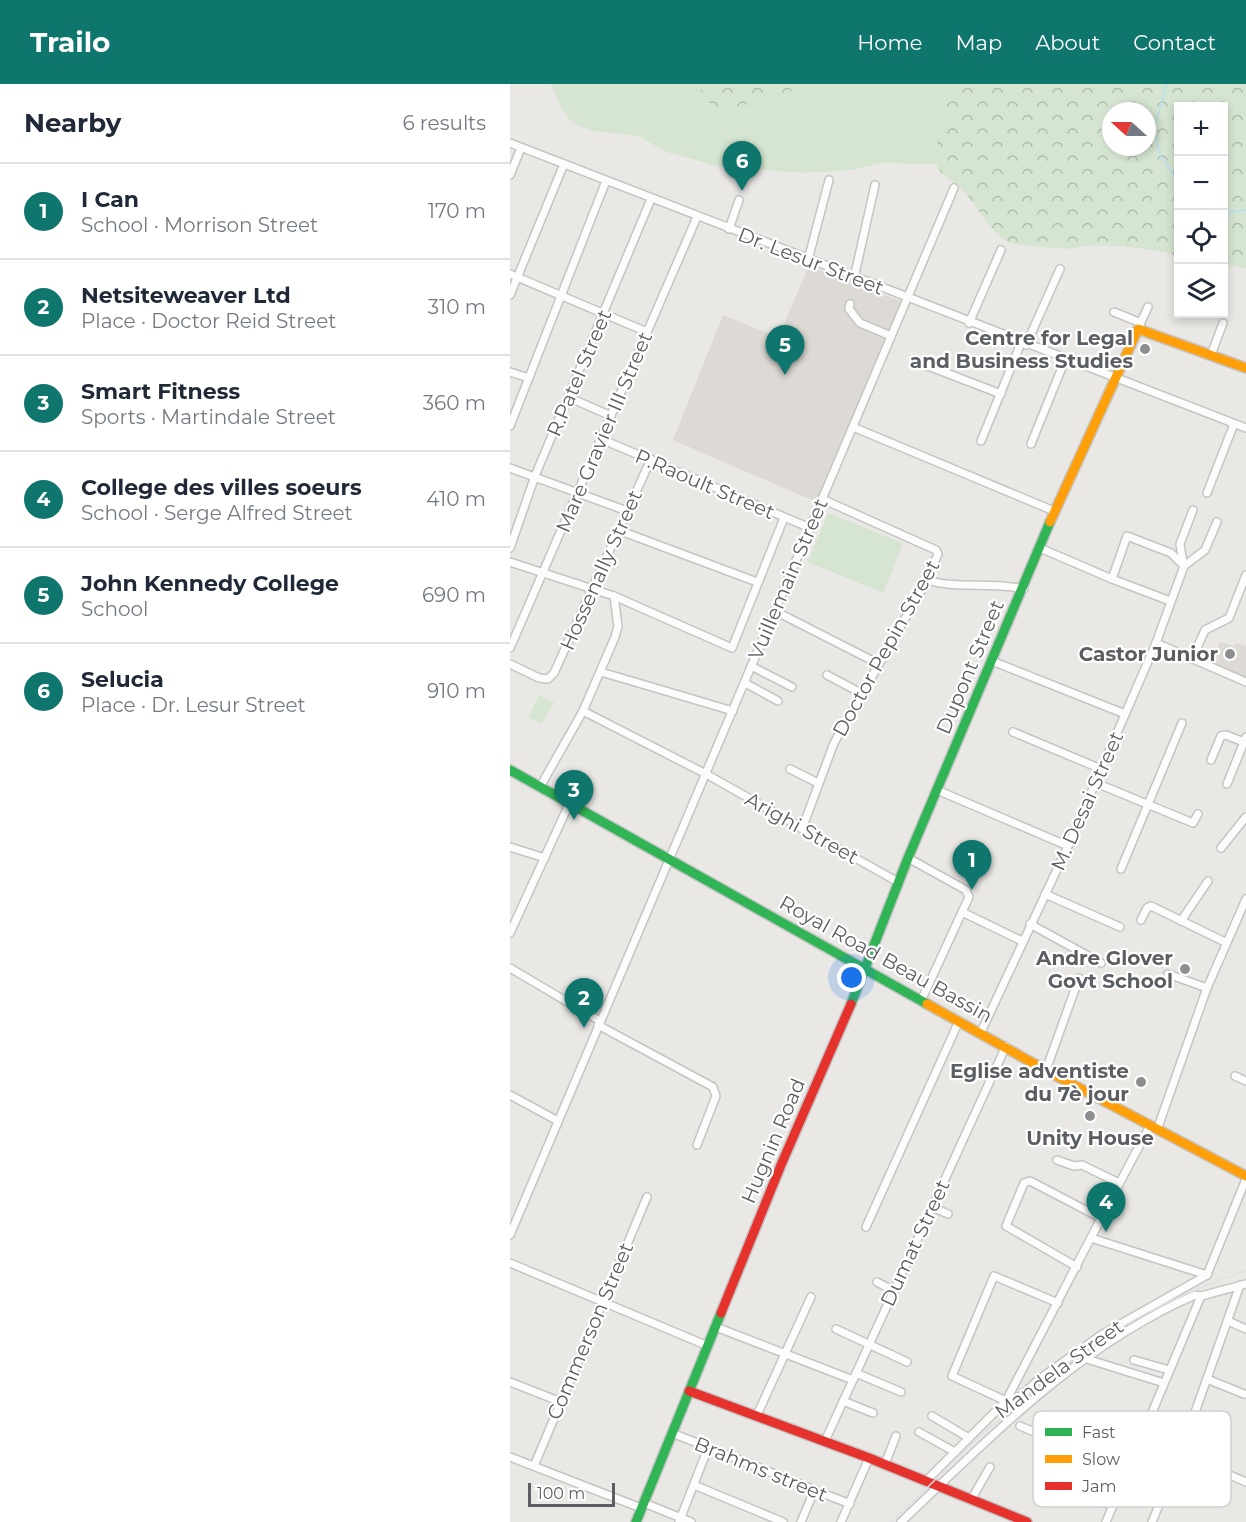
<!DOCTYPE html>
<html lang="en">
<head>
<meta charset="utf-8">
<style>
  :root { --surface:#fff; --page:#f2f2f3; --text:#1f2937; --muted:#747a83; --line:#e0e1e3; --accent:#0f766e }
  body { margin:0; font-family:Montserrat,sans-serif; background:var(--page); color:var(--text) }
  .controls { position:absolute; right:18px; top:18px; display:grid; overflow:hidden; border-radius:0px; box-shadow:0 3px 9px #0003 }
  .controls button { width:54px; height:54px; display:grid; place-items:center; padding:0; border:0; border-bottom:2px solid var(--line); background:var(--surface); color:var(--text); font:30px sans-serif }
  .compass { position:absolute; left:592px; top:18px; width:54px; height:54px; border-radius:50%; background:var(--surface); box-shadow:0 3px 9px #0003; rotate:291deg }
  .scale { position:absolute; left:18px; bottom:15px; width:87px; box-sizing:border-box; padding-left:6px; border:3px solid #5b5e62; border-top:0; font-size:16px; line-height:21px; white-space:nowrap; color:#5b5e62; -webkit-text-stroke:4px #fff; paint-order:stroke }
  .you { position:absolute; left:342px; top:894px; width:21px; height:21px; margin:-15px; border:4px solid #fff; border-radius:50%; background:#1a73e8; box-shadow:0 0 0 9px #1a73e833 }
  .badge { display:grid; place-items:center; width:39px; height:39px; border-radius:50%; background:var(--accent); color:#fff; font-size:20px; font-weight:700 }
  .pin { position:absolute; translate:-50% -50px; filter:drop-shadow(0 2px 3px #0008) }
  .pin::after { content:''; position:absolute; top:32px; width:21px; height:18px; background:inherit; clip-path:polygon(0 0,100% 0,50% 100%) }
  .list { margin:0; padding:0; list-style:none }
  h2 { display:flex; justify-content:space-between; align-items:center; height:78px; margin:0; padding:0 24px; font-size:26px }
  h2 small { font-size:20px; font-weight:400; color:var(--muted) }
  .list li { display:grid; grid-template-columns:39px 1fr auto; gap:18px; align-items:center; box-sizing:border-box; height:96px; padding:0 24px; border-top:2px solid var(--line) }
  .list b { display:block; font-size:22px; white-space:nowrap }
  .list p { margin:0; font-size:20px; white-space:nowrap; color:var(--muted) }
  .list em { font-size:20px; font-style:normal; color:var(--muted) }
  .icon { flex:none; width:33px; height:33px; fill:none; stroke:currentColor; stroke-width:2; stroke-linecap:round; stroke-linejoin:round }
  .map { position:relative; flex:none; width:736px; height:1438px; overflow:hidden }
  header { display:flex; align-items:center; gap:36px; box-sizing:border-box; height:84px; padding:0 30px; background:var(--accent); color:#fff }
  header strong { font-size:28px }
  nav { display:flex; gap:33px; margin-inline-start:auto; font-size:21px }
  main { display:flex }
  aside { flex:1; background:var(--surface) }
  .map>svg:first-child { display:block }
  .education { fill:#dddad5 }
  .green { fill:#d5e5d1 }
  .forest { fill:url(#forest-crowns); fill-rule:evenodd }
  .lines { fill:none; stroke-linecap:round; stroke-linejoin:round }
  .stream { stroke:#bbdef2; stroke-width:1.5 }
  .street-casing { stroke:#c4c4c5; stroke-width:10 }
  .fast-casing { stroke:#c4c4c4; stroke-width:12 }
  .slow-casing { stroke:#c4c4c4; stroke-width:12 }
  .jam-casing { stroke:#c4c4c4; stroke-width:12 }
  .street { stroke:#fcfcfb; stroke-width:7 }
  .fast { stroke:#30b455; stroke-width:9 }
  .slow { stroke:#ff9f0a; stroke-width:9 }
  .jam { stroke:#e5322d; stroke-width:9 }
  .tram { stroke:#e2e1e1; stroke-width:1.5 }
  .poi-dot { fill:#8d8e90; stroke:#fff; stroke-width:2 }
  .labels { text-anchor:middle; stroke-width:4.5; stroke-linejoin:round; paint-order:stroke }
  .street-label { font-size:20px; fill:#5b5e62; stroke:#fff }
  .poi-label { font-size:20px; font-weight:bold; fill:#5b5e62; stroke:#fff; text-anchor:end }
  .key { fill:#fff; stroke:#cecfd0; stroke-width:1.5 }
  .key-label { font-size:16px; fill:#5b5e62 }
</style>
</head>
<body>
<header>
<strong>Trailo</strong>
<nav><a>Home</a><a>Map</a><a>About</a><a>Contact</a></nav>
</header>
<main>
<aside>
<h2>Nearby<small>6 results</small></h2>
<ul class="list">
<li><span class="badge">1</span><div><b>I Can</b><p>School · Morrison Street</p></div><em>170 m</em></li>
<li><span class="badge">2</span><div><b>Netsiteweaver Ltd</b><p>Place · Doctor Reid Street</p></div><em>310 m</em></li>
<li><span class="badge">3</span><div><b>Smart Fitness</b><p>Sports · Martindale Street</p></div><em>360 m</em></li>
<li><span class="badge">4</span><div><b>College des villes soeurs</b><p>School · Serge Alfred Street</p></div><em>410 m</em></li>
<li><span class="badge">5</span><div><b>John Kennedy College</b><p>School</p></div><em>690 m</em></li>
<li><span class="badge">6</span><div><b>Selucia</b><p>Place · Dr. Lesur Street</p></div><em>910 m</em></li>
</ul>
</aside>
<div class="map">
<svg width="736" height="1438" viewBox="0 0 736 1438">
  <defs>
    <pattern id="forest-crowns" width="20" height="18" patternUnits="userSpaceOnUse" patternTransform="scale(1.5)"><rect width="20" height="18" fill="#d5e5d1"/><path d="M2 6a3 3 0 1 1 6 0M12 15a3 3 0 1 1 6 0" fill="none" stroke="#b0bdad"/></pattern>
  </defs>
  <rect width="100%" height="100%" fill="#eae8e5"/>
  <!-- education -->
  <g class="education">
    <path d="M 299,182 L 393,218 L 306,418 L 163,356 L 213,231 L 268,253 Z"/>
    <path d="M 710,558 L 724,562 L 726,559 L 736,562 L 736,593 L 701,579 Z"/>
  </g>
  <!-- green -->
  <g class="green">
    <path d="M 41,0 L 188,0 L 196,15 L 302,0 L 424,0 L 437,8 C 440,33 424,55 426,80 L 373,79 L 342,86 L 295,89 L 211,83 L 156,68 L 129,52 L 83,47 L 68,42 L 60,36 L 51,24 Z"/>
    <path d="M 318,429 L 393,459 L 373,509 L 298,478 Z"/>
    <path d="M 29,611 L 44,618 L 32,640 L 18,634 Z"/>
  </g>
  <!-- forest -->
  <g class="forest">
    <path d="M 188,0 L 302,0 C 276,7 231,29 205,22 C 196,19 192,8 188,0 Z"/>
    <path d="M 424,0 L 736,0 L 736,185 L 714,180 L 714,22 L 668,22 L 668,172 C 640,164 588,157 560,165 C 548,164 504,162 497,157 C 476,145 466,117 448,102 C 440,95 430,91 426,80 C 421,64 440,31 437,8 ZM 601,27 L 637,27 L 637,63 L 601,63 Z"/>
  </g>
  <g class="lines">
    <!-- stream -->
    <g class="stream">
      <path d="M 657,0 L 644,44 L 650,71 L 668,97"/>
      <path d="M 714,129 L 736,126"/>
    </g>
    <!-- street casing -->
    <g class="street-casing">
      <g id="street">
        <path d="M 0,59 L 736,344"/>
        <path d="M 0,91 L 11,64"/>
        <path d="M 219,145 L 229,116"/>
        <path d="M 298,176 L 319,96"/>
        <path d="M 0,190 L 137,248"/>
        <path d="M 344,194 L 365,101"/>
        <path d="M 0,211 L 54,80"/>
        <path d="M 340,220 L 339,225 L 350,239 L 381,252"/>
        <path d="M 604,228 L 631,239"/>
        <path d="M 459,239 L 491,166"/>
        <path d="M 629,242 L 638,223"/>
        <path d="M 516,261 L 550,185"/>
        <path d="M 701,271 L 713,239"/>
        <path d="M 405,277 L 491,310"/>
        <path d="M 0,288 L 19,294"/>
        <path d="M 58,313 L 101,332"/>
        <path d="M 0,342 L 96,97"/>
        <path d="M 343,343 L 544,427"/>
        <path d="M 91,355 L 300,444"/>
        <path d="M 471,357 L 511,259"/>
        <path d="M 521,360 L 555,276"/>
        <path d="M 0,384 L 117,427"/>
        <path d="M 697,409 L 724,340"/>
        <path d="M 108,446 L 247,498"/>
        <path d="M 0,464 L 25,392 L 141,115"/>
        <path d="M 530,464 L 602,495"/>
        <path d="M 0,478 L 104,512 L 222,564 L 274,434"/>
        <path d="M 673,479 L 670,460 L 683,426"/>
        <path d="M 674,482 L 695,466 L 707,438"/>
        <path d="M 417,496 C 449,506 481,497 514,505"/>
        <path d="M 660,517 L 602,495 L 617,452 L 661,469 L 674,482"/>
        <path d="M 265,527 L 367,579"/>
        <path d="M 646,559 L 736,598"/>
        <path d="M 0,564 L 187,133"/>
        <path d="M 682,575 L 695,546 L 719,534 L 736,491"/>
        <path d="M 482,577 L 615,630"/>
        <path d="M 0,580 L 29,594 L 38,595 L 44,589 L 141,375"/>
        <path d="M 241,582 L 282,603"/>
        <path d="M 91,588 L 223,627"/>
        <path d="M 317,591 L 351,609"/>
        <path d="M 235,599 L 268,617"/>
        <path d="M 73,627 L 196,690 L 388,798"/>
        <path d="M 503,648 L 591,685"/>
        <path d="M 701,676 L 711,652 L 716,651 L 734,658"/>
        <path d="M 280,685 L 308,699"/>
        <path d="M 586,699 L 683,739 L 688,730"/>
        <path d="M 717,700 L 736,653"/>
        <path d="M 30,703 L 73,627 L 105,553 L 108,542 L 104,512"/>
        <path d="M 427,706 L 558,762"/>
        <path d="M 292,745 L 324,659 L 417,496 L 428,470 L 426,466 L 312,415"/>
        <path d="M 0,763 L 35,774"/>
        <path d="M 711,764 L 736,733"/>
        <path d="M 398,774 L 456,806 L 459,813 L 411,917"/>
        <path d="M 611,785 L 672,639"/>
        <path d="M 535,810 L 610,843"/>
        <path d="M 452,828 L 512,857"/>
        <path d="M 631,836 L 637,824 L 641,822 L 715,858"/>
        <path d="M 671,837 L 698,797"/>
        <path d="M 520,840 L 591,879"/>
        <path d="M 0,849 L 60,718"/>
        <path d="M 0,884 L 90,937"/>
        <path d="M 658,890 L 697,904"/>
        <path d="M 88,941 L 203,1003 L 206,1012 L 187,1061"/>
        <path d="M 471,948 L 558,762 L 646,559 L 674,482"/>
        <path d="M 536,986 L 569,894"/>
        <path d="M 725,992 L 736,997"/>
        <path d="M 0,1011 L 48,1037"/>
        <path d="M 647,1046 L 697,904 L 736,815"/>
        <path d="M 547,1076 L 564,1082 L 572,1081 L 609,1099"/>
        <path d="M 422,1123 L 438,1130"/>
        <path d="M 356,1143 L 449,937"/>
        <path d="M 0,1151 L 444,104"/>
        <path d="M 581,1154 L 697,1191"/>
        <path d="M 0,1179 L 198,1262"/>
        <path d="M 567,1183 L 496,1142 L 514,1099 L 520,1097 L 591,1134"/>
        <path d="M 697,1191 L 736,1095"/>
        <path d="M 367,1198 L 384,1207"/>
        <path d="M 548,1219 L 484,1192 L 442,1292 L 496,1317 C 544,1225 591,1133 640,1042"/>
        <path d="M 718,1237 L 736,1245"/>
        <path d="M 206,1243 L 343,1296"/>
        <path d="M 326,1245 L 397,1278"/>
        <path d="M 580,1276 L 654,1299"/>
        <path d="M 624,1276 L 659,1286"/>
        <path d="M 346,1289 L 391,1308"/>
        <path d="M 697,1295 L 734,1310"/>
        <path d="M 0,1298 L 51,1318"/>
        <path d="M 333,1317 L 363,1329"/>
        <path d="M 247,1331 L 301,1213"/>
        <path d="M 422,1332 L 459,1354"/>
        <path d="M 510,1342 L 616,1387"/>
        <path d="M 409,1348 L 445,1368"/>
        <path d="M 162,1349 L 340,1420"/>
        <path d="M 631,1353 L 736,1398"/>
        <path d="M 315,1357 L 496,962"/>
        <path d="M 0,1373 L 131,1424"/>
        <path d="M 375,1380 L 386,1352"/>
        <path d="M 24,1382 L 137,1113"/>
        <path d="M 415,1398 L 496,1317 L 511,1312 L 528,1296 L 591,1251 L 697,1191"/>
        <path d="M 184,1401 L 273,1438"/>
        <path d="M 545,1401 L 603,1422"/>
        <path d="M 461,1416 L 480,1383"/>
        <path d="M 134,1419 L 181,1438"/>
        <path d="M 169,1438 L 198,1364"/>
        <path d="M 291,1438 L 304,1407"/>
        <path d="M 331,1438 L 359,1374"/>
        <path d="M 391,1438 C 482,1352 568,1262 685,1211 L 691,1212 L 736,1200"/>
        <path d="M 596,1438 L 691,1212"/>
        <path d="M 642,1438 L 671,1368 L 730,1201"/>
      </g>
    </g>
    <!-- fast casing -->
    <g class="fast-casing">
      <g id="fast">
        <path d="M 0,686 L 417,920"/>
        <path d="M 341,920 L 398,774 L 540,438"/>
        <path d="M 126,1438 L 211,1229"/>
      </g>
    </g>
    <!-- slow casing -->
    <g class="slow-casing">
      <g id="slow">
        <path d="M 540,438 L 628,245 L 736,284"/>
        <path d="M 417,920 L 539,988 L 736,1092"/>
      </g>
    </g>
    <!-- jam casing -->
    <g class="jam-casing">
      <g id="jam">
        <path d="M 211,1229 L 271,1081 L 341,920"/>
        <path d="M 179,1307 L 359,1374 L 517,1438"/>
      </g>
    </g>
    <!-- street -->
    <use href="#street" class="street"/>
    <!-- fast -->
    <use href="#fast" class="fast"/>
    <!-- slow -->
    <use href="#slow" class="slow"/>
    <!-- jam -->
    <use href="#jam" class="jam"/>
    <!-- tram -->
    <path class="tram" d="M 381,1438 C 414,1408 444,1376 477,1346 C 556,1274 634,1220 736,1187"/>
  </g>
  <!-- markers -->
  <g class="poi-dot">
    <circle cx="635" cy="265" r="6"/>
    <circle cx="720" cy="570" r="6"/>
    <circle cx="675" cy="885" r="6"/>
    <circle cx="631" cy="998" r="6"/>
    <circle cx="580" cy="1032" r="6"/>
  </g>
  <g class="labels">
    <!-- street labels -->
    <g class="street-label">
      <text transform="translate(301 177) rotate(21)" y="7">Dr. Lesur Street</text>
      <text transform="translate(69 289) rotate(-67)" y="7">R.Patel Street</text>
      <text transform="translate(94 348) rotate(-67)" y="7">Mare Gravier III Street</text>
      <text transform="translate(195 400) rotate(23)" y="7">P.Raoult Street</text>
      <text transform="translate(91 486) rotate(-66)" y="7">Hossenally Street</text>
      <text transform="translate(278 495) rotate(-67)" y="7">Vuillemain Street</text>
      <text transform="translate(376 564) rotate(-61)" y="7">Doctor Pepin Street</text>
      <text transform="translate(460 583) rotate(-67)" y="7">Dupont Street</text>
      <text transform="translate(577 717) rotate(-66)" y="7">M. Desai Street</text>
      <text transform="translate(292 744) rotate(29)" y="7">Arighi Street</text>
      <text transform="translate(376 875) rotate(29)" y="7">Royal Road Beau Bassin</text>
      <text transform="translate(263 1057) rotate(-67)" y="7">Hugnin Road</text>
      <text transform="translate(405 1159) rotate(-65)" y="7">Dumat Street</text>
      <text transform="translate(80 1247) rotate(-67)" y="7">Commerson Street</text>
      <text transform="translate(549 1285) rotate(-36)" y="7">Mandela Street</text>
      <text transform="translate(251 1385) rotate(22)" y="7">Brahms street</text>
    </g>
    <!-- poi labels -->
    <g class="poi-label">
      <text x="623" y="261">Centre for Legal<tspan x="623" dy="23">and Business Studies</tspan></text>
      <text x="708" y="577">Castor Junior</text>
      <text x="663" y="881">Andre Glover<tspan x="663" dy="23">Govt School</tspan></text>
      <text x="619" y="994">Eglise adventiste<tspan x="619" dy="23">du 7è jour</tspan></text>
      <text x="580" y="1061" text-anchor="middle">Unity House</text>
    </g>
  </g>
  <!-- legend -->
  <rect x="523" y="1327" width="198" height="96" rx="9" class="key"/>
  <rect x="535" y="1344" width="27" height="8" fill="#30b455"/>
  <rect x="535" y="1371" width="27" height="8" fill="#ff9f0a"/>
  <rect x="535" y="1398" width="27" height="8" fill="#e5322d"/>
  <g class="key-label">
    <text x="572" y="1354">Fast</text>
    <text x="572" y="1381">Slow</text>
    <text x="572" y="1408">Jam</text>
  </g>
</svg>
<div class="controls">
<button>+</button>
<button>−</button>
<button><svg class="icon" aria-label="locate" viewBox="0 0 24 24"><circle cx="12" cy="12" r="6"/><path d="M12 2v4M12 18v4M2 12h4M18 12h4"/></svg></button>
<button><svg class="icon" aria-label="layers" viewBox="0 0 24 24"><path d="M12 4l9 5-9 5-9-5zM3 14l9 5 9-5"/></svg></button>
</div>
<svg class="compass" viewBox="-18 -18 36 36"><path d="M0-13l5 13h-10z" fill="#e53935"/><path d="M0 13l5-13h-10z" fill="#747a83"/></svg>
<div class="scale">100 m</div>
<div class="you"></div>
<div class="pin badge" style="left:462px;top:806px">1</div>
<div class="pin badge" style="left:74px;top:944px">2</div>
<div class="pin badge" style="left:64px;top:736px">3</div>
<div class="pin badge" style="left:596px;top:1148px">4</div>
<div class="pin badge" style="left:275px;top:291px">5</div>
<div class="pin badge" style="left:232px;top:107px">6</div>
</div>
</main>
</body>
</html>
